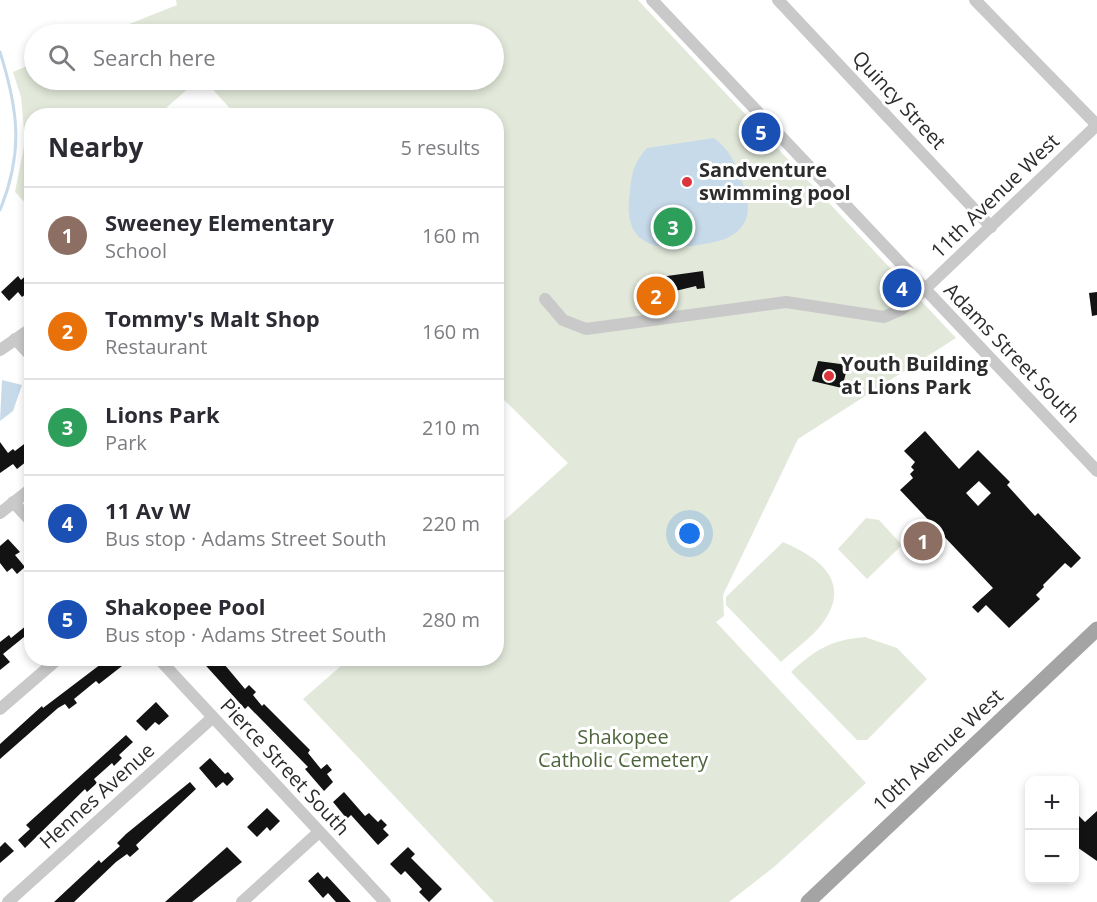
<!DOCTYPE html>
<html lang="en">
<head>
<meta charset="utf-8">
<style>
  :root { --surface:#fff; --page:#f2f2f3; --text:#2b2b33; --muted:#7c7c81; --line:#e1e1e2; --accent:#db2777 }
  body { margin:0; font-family:"Open Sans",sans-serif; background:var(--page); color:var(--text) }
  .controls { position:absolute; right:18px; bottom:18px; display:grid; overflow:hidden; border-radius:12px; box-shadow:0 3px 9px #0003 }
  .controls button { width:54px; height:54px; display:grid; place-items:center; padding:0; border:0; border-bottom:2px solid var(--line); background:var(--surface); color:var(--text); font:30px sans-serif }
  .you { position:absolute; left:690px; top:534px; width:21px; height:21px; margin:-15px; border:4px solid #fff; border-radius:50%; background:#1a73e8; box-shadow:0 0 0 9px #1a73e833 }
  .badge { display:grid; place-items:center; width:39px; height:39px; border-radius:50%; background:var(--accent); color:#fff; font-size:20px; font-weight:700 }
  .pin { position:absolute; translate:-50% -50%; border:3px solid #fff; box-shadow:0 2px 6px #0006 }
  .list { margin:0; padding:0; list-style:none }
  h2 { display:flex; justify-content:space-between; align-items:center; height:78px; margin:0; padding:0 24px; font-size:26px }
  h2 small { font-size:20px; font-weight:400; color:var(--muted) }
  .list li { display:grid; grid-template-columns:39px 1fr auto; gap:18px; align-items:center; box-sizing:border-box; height:96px; padding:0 24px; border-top:2px solid var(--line) }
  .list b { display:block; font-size:22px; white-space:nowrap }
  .list p { margin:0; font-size:20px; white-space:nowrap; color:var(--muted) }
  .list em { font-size:20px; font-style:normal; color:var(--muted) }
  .icon { flex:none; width:33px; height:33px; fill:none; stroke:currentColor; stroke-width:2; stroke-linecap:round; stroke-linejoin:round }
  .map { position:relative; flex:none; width:1097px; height:902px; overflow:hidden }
  .search { position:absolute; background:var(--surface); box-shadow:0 3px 9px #0003; left:24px; top:24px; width:480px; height:66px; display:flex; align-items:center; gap:15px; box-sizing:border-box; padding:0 21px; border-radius:33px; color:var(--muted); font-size:22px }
  .panel { position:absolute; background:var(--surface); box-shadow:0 3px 9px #0003; left:24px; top:108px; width:480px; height:558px; border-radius:24px }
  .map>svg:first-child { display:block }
  .green { fill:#e2e9da }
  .water { fill:#c7dae9 }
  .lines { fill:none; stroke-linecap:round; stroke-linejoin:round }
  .stream { stroke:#c7dae9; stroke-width:3 }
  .building { fill:#131313; fill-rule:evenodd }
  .minor { stroke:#c9c9c9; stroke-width:12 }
  .major { stroke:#a4a4a4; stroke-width:15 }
  .poi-dot { fill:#dc353c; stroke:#fff; stroke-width:2 }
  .labels { text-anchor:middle; stroke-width:6; stroke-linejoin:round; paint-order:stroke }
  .street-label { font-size:20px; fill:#2c2c2c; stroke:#fff }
  .poi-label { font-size:20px; font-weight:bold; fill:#2c2c2c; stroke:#fff; text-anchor:start }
  .park-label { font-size:20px; fill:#4e653c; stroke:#fff }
</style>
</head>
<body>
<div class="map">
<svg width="1097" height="902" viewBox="0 0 1097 902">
  <rect width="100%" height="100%" fill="#fff"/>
  <!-- green -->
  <g class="green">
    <path d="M 176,0 L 638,0 L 956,338 L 798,439 L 723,595 L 724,616 L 716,622 L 866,783 L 774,867 L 729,902 L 494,902 L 303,699 L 349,659 L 496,658 L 497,527 L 568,463 L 497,393 L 496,116 L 236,115 L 204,80 L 494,80 L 494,34 L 104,34 L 177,5 Z"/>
    <path d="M 34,63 L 34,80 L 198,80 L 158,115 L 32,116 L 31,209 L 15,192 L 25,141 L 21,97 L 13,72 Z"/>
    <path d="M 866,518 L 879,520 L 902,545 L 867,579 L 838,549 Z"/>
    <path d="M 783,542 C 820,558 853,582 822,624 C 811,638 794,650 781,662 L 726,605 L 726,597 Z"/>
    <path d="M 865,637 L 897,648 L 927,679 L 867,740 L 857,740 L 791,672 C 816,649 831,640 865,637 Z"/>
  </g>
  <!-- water -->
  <g class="water">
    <path d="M 714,138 C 731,152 733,159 741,179 C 746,192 751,205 746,219 C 737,241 711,243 691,246 C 653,251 625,243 629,199 C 632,176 631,166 647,148 Z"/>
    <path d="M 2,380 L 22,385 L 13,411 L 0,421 Z"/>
  </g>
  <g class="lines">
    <!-- stream -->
    <path class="stream" d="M 0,52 C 18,109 24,152 0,210"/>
  </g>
  <!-- building -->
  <g class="building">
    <path d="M 32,270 L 32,289 L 22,297 L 18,292 L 9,301 L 1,292 L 18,276 L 21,280 Z"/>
    <path d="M 703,271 L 705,288 L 697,289 L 696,286 L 667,293 L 667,289 L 662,290 L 660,277 Z"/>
    <path d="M 1097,292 L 1097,315 L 1092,316 L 1089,293 Z"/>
    <path d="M 818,361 L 848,365 L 842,388 L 812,381 Z"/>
    <path d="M 925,431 L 959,469 L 978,450 L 1010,482 L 1007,485 L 1017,496 L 1035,516 L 1038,513 L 1081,558 L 1071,568 L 1065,563 L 1043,585 L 1044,587 L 1036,595 L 1040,599 L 1009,628 L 986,605 L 978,613 L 972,607 L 993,588 L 900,490 L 913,478 L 910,474 L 914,470 L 911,467 L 915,462 L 904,451 ZM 979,481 L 991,493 L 978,506 L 966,493 Z"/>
    <path d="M 32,438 L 32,457 L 17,469 L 13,464 L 0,473 L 0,442 L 8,453 L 13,449 L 15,451 Z"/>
    <path d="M 8,539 L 20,552 L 15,555 L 25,567 L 17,574 L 12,568 L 7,572 L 0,563 L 0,546 Z"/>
    <path d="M 32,621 L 32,646 L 24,637 L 3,654 L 10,662 L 0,670 L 0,642 L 9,635 L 11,638 Z"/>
    <path d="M 97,658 L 115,658 L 122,666 L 99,684 L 96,681 L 74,699 L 77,703 L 69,709 L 65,704 L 58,708 L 0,759 L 0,744 L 42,706 L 43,708 L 101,664 Z"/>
    <path d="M 199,658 L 219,658 L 245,689 L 249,685 L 256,692 L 253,695 L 262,706 L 264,704 L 310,750 L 308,753 L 321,769 L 327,764 L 332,770 L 327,774 L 333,782 L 324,791 L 305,769 L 308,767 L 248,706 L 245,709 Z"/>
    <path d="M 156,702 L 169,716 L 159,725 L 155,722 L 146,731 L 136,721 Z"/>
    <path d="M 126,735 L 133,742 L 119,755 L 122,758 L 114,766 L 112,763 L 94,779 L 97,783 L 87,792 L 85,789 L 25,848 L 18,840 L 30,829 L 26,825 Z"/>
    <path d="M 210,758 L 225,774 L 228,772 L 234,779 L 227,786 L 223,782 L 216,788 L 199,768 Z"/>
    <path d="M 190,782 L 196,789 L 136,845 L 139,849 L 130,857 L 127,854 L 116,862 L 74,902 L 54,902 L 99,860 L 101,863 L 120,846 L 117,843 L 126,834 Z"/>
    <path d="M 344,792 L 365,816 L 369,813 L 378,822 L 381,819 L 387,825 L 383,829 L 389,835 L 378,845 L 351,815 L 347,819 L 333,802 Z"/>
    <path d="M 267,808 L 280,821 L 270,831 L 267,827 L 257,837 L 247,827 Z"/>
    <path d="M 1074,811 L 1085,822 L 1097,811 L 1097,861 L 1074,845 Z"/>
    <path d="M 5,842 L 14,851 L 0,863 L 0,847 Z"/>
    <path d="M 227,847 L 242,862 L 192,902 L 165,902 Z"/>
    <path d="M 408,847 L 415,854 L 411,858 L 442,889 L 429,902 L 419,892 L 422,889 L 405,871 L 401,875 L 390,864 Z"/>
    <path d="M 318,872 L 324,879 L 327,876 L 351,902 L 336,902 L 328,893 L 323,898 L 308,881 Z"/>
  </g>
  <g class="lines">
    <!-- minor -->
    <g class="minor">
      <path d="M 652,0 L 1097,471"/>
      <path d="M 778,0 L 991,227"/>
      <path d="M 975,0 L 1097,125"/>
      <path d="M 545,299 L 563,320 L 586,329 L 786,302 L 884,317 L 902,309 L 925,289 L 1097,125"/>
      <path d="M 15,339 L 32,357"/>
      <path d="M 0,350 L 32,328"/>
      <path d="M 13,502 L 32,522"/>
      <path d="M 0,513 L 32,488"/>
      <path d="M 158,658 L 385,902"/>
      <path d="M 0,709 L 59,658"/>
      <path d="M 8,902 L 212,718"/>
      <path d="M 242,902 L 319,832"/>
    </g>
    <!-- major -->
    <path class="major" d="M 808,902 L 1097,629"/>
  </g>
  <!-- markers -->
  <g class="poi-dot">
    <circle cx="687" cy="182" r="6"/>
    <circle cx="829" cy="376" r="6"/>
  </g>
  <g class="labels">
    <!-- street labels -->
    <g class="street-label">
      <text transform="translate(899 100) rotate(47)" y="7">Quincy Street</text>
      <text transform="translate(995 196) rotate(-44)" y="7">11th Avenue West</text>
      <text transform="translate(1012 353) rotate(46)" y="7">Adams Street South</text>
      <text transform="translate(938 750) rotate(-43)" y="7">10th Avenue West</text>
      <text transform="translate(285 767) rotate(47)" y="7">Pierce Street South</text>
      <text transform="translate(97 796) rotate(-42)" y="7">Hennes Avenue</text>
    </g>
    <!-- poi labels -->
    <g class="poi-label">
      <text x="699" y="177">Sandventure<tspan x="699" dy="23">swimming pool</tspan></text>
      <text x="841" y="371">Youth Building<tspan x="841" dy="23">at Lions Park</tspan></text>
    </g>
    <!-- park labels -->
    <g class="park-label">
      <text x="623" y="744">Shakopee<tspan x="623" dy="23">Catholic Cemetery</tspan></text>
    </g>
  </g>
</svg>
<div class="controls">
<button>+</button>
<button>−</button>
</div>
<div class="you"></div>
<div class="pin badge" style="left:923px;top:541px;background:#8d6e63">1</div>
<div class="pin badge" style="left:656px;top:296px;background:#e8710a">2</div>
<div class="pin badge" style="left:673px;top:227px;background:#2e9e5b">3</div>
<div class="pin badge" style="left:902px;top:288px;background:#1a4fb4">4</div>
<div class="pin badge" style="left:761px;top:132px;background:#1a4fb4">5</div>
<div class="search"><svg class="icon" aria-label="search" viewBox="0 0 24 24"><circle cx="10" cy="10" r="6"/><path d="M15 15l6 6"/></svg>Search here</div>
<section class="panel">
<h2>Nearby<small>5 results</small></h2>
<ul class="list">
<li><span class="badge" style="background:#8d6e63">1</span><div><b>Sweeney Elementary</b><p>School</p></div><em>160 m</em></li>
<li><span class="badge" style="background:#e8710a">2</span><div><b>Tommy's Malt Shop</b><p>Restaurant</p></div><em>160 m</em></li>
<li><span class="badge" style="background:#2e9e5b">3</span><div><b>Lions Park</b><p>Park</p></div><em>210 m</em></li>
<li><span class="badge" style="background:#1a4fb4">4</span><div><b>11 Av W</b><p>Bus stop · Adams Street South</p></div><em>220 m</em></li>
<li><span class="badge" style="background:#1a4fb4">5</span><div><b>Shakopee Pool</b><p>Bus stop · Adams Street South</p></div><em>280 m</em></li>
</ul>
</section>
</div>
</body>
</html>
